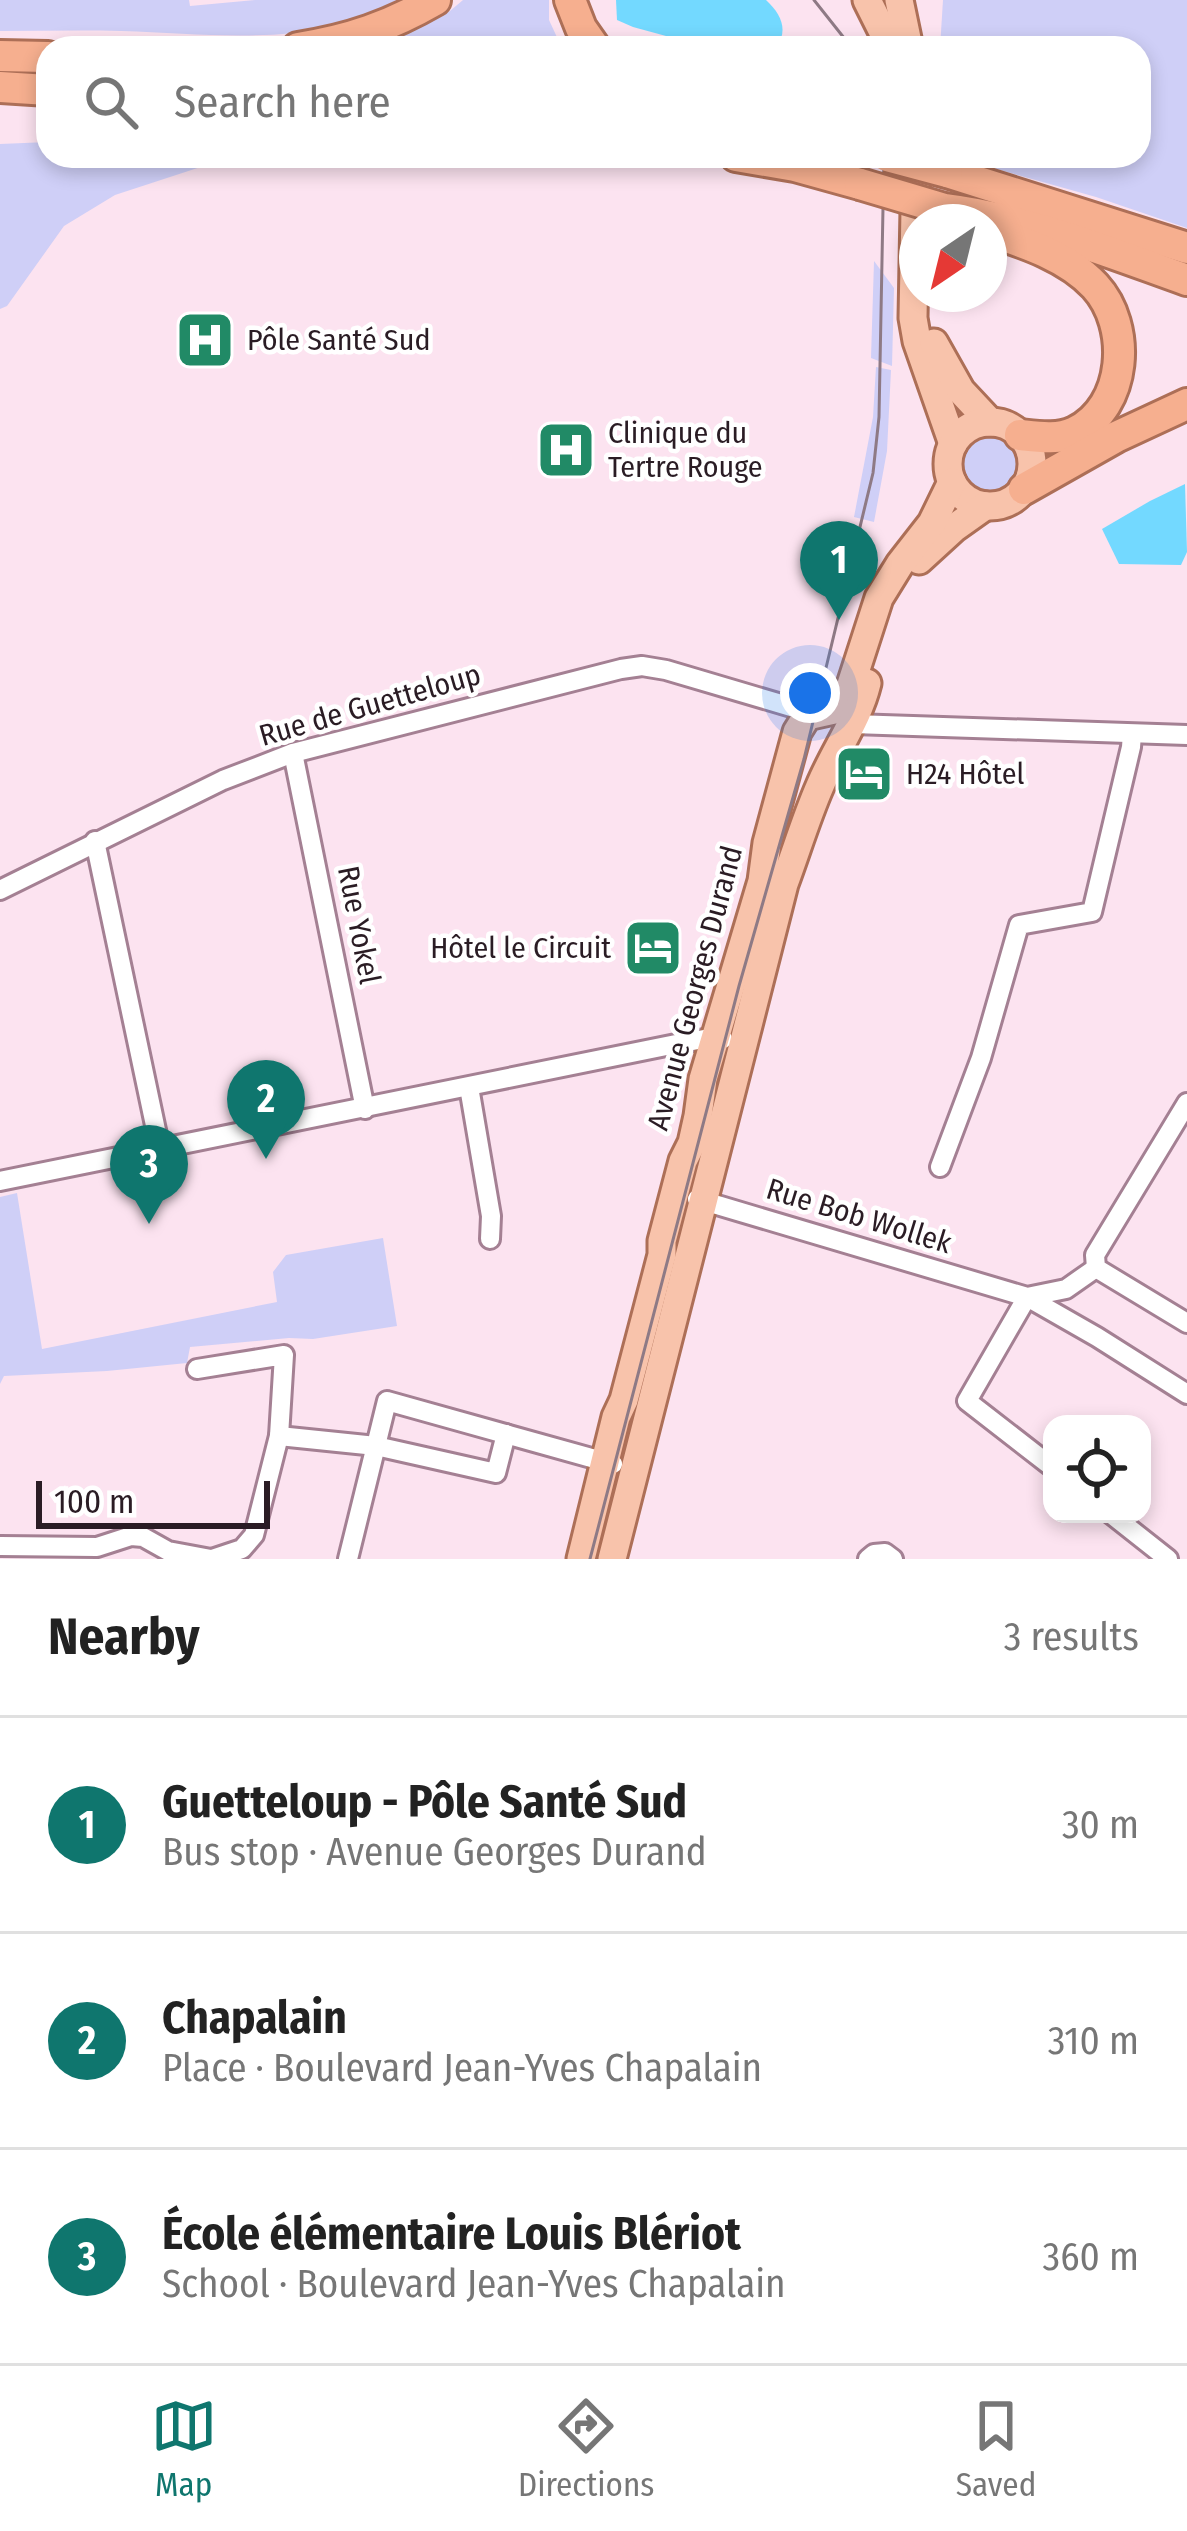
<!DOCTYPE html>
<html lang="en">
<head>
<meta charset="utf-8">
<style>
  :root { --surface:#fff; --page:#f6f6f6; --text:#222; --muted:#767676; --line:#e0e0e0; --accent:#0f766e }
  body { margin:0; font-family:"Fira Sans Condensed",sans-serif; background:var(--page); color:var(--text) }
  .controls { position:absolute; right:36px; bottom:36px; display:grid; overflow:hidden; border-radius:24px; box-shadow:0 6px 18px #0003 }
  .controls button { width:108px; height:108px; display:grid; place-items:center; padding:0; border:0; border-bottom:3px solid var(--line); background:var(--surface); color:var(--text); font:60px sans-serif }
  .compass { position:absolute; left:899px; top:204px; width:108px; height:108px; border-radius:50%; background:var(--surface); box-shadow:0 6px 18px #0003; rotate:215deg }
  .scale { position:absolute; left:36px; bottom:30px; width:234px; box-sizing:border-box; padding-left:12px; border:6px solid #2a1c24; border-top:0; font-size:33px; line-height:42px; white-space:nowrap; color:#2a1c24; -webkit-text-stroke:9px #fff; paint-order:stroke }
  .you { position:absolute; left:810px; top:693px; width:42px; height:42px; margin:-30px; border:9px solid #fff; border-radius:50%; background:#1a73e8; box-shadow:0 0 0 18px #1a73e833 }
  .badge { display:grid; place-items:center; width:78px; height:78px; border-radius:50%; background:var(--accent); color:#fff; font-size:39px; font-weight:700 }
  .pin { position:absolute; translate:-50% -99px; filter:drop-shadow(0 3px 6px #0008) }
  .pin::after { content:''; position:absolute; top:63px; width:42px; height:36px; background:inherit; clip-path:polygon(0 0,100% 0,50% 100%) }
  .list { margin:0; padding:0; list-style:none }
  h2 { display:flex; justify-content:space-between; align-items:center; height:156px; margin:0; padding:0 48px; font-size:51px }
  h2 small { font-size:39px; font-weight:400; color:var(--muted) }
  .list li { display:grid; grid-template-columns:78px 1fr auto; gap:36px; align-items:center; box-sizing:border-box; height:216px; padding:0 48px; border-top:3px solid var(--line) }
  .list b { display:block; font-size:45px; white-space:nowrap }
  .list p { margin:0; font-size:39px; white-space:nowrap; color:var(--muted) }
  .list em { font-size:39px; font-style:normal; color:var(--muted) }
  .icon { flex:none; width:66px; height:66px; fill:none; stroke:currentColor; stroke-width:2; stroke-linecap:round; stroke-linejoin:round }
  .map { position:relative; flex:none; width:1187px; height:1559px; overflow:hidden }
  .search { position:absolute; background:var(--surface); box-shadow:0 6px 18px #0003; left:36px; right:36px; top:36px; height:132px; display:flex; align-items:center; gap:30px; box-sizing:border-box; padding:0 42px; border-radius:36px; color:var(--muted); font-size:45px }
  .sheet { height:804px; background:var(--surface) }
  nav { display:flex; justify-content:space-around; align-items:center; box-sizing:border-box; height:168px; border-top:3px solid var(--line); background:var(--surface); font-size:33px; color:var(--muted) }
  nav a { display:grid; justify-items:center; gap:6px }
  nav .on { color:var(--accent) }
  .map>svg:first-child { display:block }
  .green { fill:#cfcff7 }
  .water { fill:#73d9ff }
  .lines { fill:none; stroke-linecap:round; stroke-linejoin:round }
  .minor-casing { stroke:#a48093; stroke-width:24 }
  .primary-casing { stroke:#ad6f57; stroke-width:33 }
  .trunk-casing { stroke:#ad6f57; stroke-width:36 }
  .minor { stroke:#fff; stroke-width:18 }
  .primary { stroke:#f8c3ab; stroke-width:27 }
  .trunk { stroke:#f6af8f; stroke-width:30 }
  .tram { stroke:#8e7a85; stroke-width:3 }
  .trunk-bridge-casing { stroke:#ad6f57; stroke-width:36; stroke-linecap:butt }
  .trunk-bridge { stroke:#f6af8f; stroke-width:30 }
  .labels { text-anchor:middle; stroke-width:9; stroke-linejoin:round; paint-order:stroke }
  .poi-label { font-size:30px; fill:#2a1c24; stroke:#fff; text-anchor:start }
  .street-label { font-size:30px; fill:#2a1c24; stroke:#fff }
</style>
</head>
<body>
<div class="map">
<svg width="1187" height="1559" viewBox="0 0 1187 1559">
  <rect width="100%" height="100%" fill="#fce3f0"/>
  <!-- green -->
  <g class="green">
    <path d="M 0,0 L 189,0 L 190,6 L 255,0 L 404,0 C 313,49 221,34 121,31 C 81,30 40,31 0,31 Z"/>
    <path d="M 463,0 L 549,0 L 549,20 L 562,48 L 408,48 L 400,37 L 450,11 Z"/>
    <path d="M 943,0 L 1187,0 L 1187,228 L 1096,197 L 951,156 L 1139,156 L 1139,48 L 940,48 Z"/>
    <path d="M 48,142 L 48,156 L 225,156 L 222,160 L 115,195 L 64,226 L 7,306 L 0,309 L 0,144 Z"/>
    <path d="M 874,261 L 894,288 L 892,366 L 871,358 Z"/>
    <path d="M 876,367 L 891,370 L 887,451 L 874,522 L 854,517 L 873,417 Z"/>
    <circle cx="989" cy="465" r="33"/>
    <path d="M 17,1193 L 42,1349 L 277,1302 L 273,1272 L 286,1255 L 383,1238 L 397,1326 L 313,1339 L 289,1338 L 190,1347 L 187,1363 L 107,1371 L 4,1376 L 0,1384 L 0,1197 Z"/>
  </g>
  <!-- water -->
  <g class="water">
    <path d="M 616,0 L 766,0 C 781,14 789,30 776,48 L 710,48 L 633,27 L 617,20 Z"/>
    <path d="M 1185,484 L 1187,552 L 1181,565 L 1119,564 L 1102,529 L 1150,501 Z"/>
  </g>
  <g class="lines">
    <!-- minor casing -->
    <g class="minor-casing">
      <g id="minor">
        <path d="M 846,718 L 853,724 L 1187,735"/>
        <path d="M 293,753 L 365,1109"/>
        <path d="M 95,841 L 160,1149"/>
        <path d="M 0,890 L 223,780 L 293,753 L 621,669 L 642,666 L 666,670 L 815,714"/>
        <path d="M 469,1087 L 491,1216 L 490,1239"/>
        <path d="M 1187,1103 L 1095,1255 L 1096,1268 L 1187,1323"/>
        <path d="M 940,1167 L 981,1058 L 1019,925 L 1092,912 L 1131,747 L 1132,734"/>
        <path d="M 0,1181 L 676,1044 L 715,1037 L 723,1039"/>
        <path d="M 697,1199 L 1027,1297 L 1066,1289 L 1096,1268"/>
        <path d="M 197,1369 L 284,1355 L 279,1436 L 254,1535 L 242,1549 L 212,1559"/>
        <path d="M 279,1436 L 376,1446 L 496,1473 L 506,1434"/>
        <path d="M 1052,1467 L 967,1401 L 1027,1297 L 1097,1337 L 1187,1394"/>
        <path d="M 1111,1514 L 1168,1559"/>
        <path d="M 0,1546 L 97,1547 L 131,1536 L 143,1537 L 168,1551 L 211,1559"/>
        <path d="M 348,1559 L 387,1401 L 613,1464"/>
        <path d="M 868,1559 L 874,1554 L 885,1553 L 893,1559"/>
      </g>
    </g>
    <!-- primary casing -->
    <g class="primary-casing">
      <g id="primary">
        <path d="M 867,0 L 891,48"/>
        <path d="M 899,0 L 909,48"/>
        <path d="M 916,156 L 913,318 L 917,341 L 953,444"/>
        <path d="M 934,343 L 961,391 L 990,422"/>
        <circle cx="990" cy="464" r="42"/>
        <path d="M 919,560 L 954,528 L 985,506"/>
        <path d="M 581,1559 L 616,1417 L 624,1400 L 662,1255 L 662,1241 L 683,1161 L 692,1143 L 698,1116 L 703,1079 L 762,881 L 767,843 L 797,732 L 807,716 L 834,710 L 848,694 L 879,598 L 900,564 L 932,523 L 952,482"/>
        <path d="M 612,1559 L 784,884 C 796,852 806,818 820,786 C 835,750 858,720 867,683"/>
      </g>
    </g>
    <!-- trunk casing -->
    <g class="trunk-casing">
      <g id="trunk">
        <path d="M 570,0 L 581,28 L 595,48"/>
        <path d="M 298,48 C 350,40 390,26 435,0"/>
        <path d="M 0,56 L 48,57"/>
        <path d="M 0,87 L 48,90"/>
        <path d="M 736,156 L 795,166 L 860,184"/>
        <path d="M 947,172 L 1187,248"/>
        <path d="M 944,209 C 1027,219 1108,252 1187,280"/>
        <path d="M 989,231 C 1026,243 1068,257 1095,286 C 1132,326 1127,407 1075,432 C 1058,440 1039,437 1020,435"/>
        <path d="M 1024,489 L 1116,437 L 1187,404"/>
      </g>
    </g>
    <!-- minor -->
    <use href="#minor" class="minor"/>
    <!-- primary -->
    <use href="#primary" class="primary"/>
    <!-- trunk -->
    <use href="#trunk" class="trunk"/>
    <!-- tram -->
    <g class="tram">
      <path d="M 814,0 L 852,48"/>
      <path d="M 590,1559 L 739,986 L 804,759 L 873,473 L 879,417 L 884,156"/>
    </g>
    <!-- trunk-bridge casing -->
    <g class="trunk-bridge-casing">
      <g id="trunk-bridge">
        <path d="M 887,156 L 947,172"/>
        <path d="M 860,184 L 944,209"/>
      </g>
    </g>
    <!-- trunk-bridge -->
    <use href="#trunk-bridge" class="trunk-bridge"/>
  </g>
  <!-- icons -->
  <defs>
    <g id="hospital-square" transform="scale(3)"><rect x="-9" y="-9" width="18" height="18" rx="4" fill="#218a66" stroke="#fff"/><path d="M-5-5h3v3.5h4V-5h3V5h-3V1.5h-4V5h-3Z" fill="#fff"/></g>
    <g id="hotel-square" transform="scale(3)"><rect x="-9" y="-9" width="18" height="18" rx="4" fill="#218a66" stroke="#fff"/><path d="M-6-4.5h1.5V1H6V5H4.5V3h-9V5H-6ZM-4 0a1.8 1.8 0 1 1 3.6 0ZM.5 0V-2.5h3Q6-2.5 6 0Z" fill="#fff"/></g>
  </defs>
  <g fill-rule="evenodd">
    <use href="#hospital-square" x="205" y="340"/>
    <use href="#hospital-square" x="566" y="450"/>
    <use href="#hotel-square" x="864" y="774"/>
    <use href="#hotel-square" x="653" y="948"/>
  </g>
  <g class="labels">
    <!-- poi labels -->
    <g class="poi-label">
      <text x="247" y="350">Pôle Santé Sud</text>
      <text x="608" y="443">Clinique du<tspan x="608" dy="34">Tertre Rouge</tspan></text>
      <text x="906" y="784">H24 Hôtel</text>
      <text x="611" y="958" text-anchor="end">Hôtel le Circuit</text>
    </g>
    <!-- street labels -->
    <g class="street-label">
      <text transform="translate(370 705) rotate(-16)" y="10">Rue de Guetteloup</text>
      <text transform="translate(359 925) rotate(79)" y="10">Rue Yokel</text>
      <text transform="translate(695 988) rotate(-75)" y="10">Avenue Georges Durand</text>
      <text transform="translate(859 1216) rotate(17)" y="10">Rue Bob Wollek</text>
    </g>
  </g>
</svg>
<div class="controls">
<button><svg class="icon" aria-label="locate" viewBox="0 0 24 24"><circle cx="12" cy="12" r="6"/><path d="M12 2v4M12 18v4M2 12h4M18 12h4"/></svg></button>
</div>
<svg class="compass" viewBox="-18 -18 36 36"><path d="M0-13l5 13h-10z" fill="#e53935"/><path d="M0 13l5-13h-10z" fill="#767676"/></svg>
<div class="scale">100 m</div>
<div class="you"></div>
<div class="pin badge" style="left:839px;top:620px">1</div>
<div class="pin badge" style="left:266px;top:1159px">2</div>
<div class="pin badge" style="left:149px;top:1224px">3</div>
<div class="search"><svg class="icon" aria-label="search" viewBox="0 0 24 24"><circle cx="10" cy="10" r="6"/><path d="M15 15l6 6"/></svg>Search here</div>
</div>
<section class="sheet">
<h2>Nearby<small>3 results</small></h2>
<ul class="list">
<li><span class="badge">1</span><div><b>Guetteloup - Pôle Santé Sud</b><p>Bus stop · Avenue Georges Durand</p></div><em>30 m</em></li>
<li><span class="badge">2</span><div><b>Chapalain</b><p>Place · Boulevard Jean-Yves Chapalain</p></div><em>310 m</em></li>
<li><span class="badge">3</span><div><b>École élémentaire Louis Blériot</b><p>School · Boulevard Jean-Yves Chapalain</p></div><em>360 m</em></li>
</ul>
</section>
<nav>
<a class="on"><svg class="icon" aria-label="map" viewBox="0 0 24 24"><path d="M3 6l6-2 6 2 6-2v14l-6 2-6-2-6 2zM9 4v14M15 6v14"/></svg>Map</a>
<a><svg class="icon" aria-label="directions" viewBox="0 0 24 24"><path d="M12 3l9 9-9 9-9-9zM9 14v-3h6M13 9l2 2-2 2"/></svg>Directions</a>
<a><svg class="icon" aria-label="saved" viewBox="0 0 24 24"><path d="M7 4h10v16l-5-4-5 4z"/></svg>Saved</a>
</nav>
</body>
</html>
